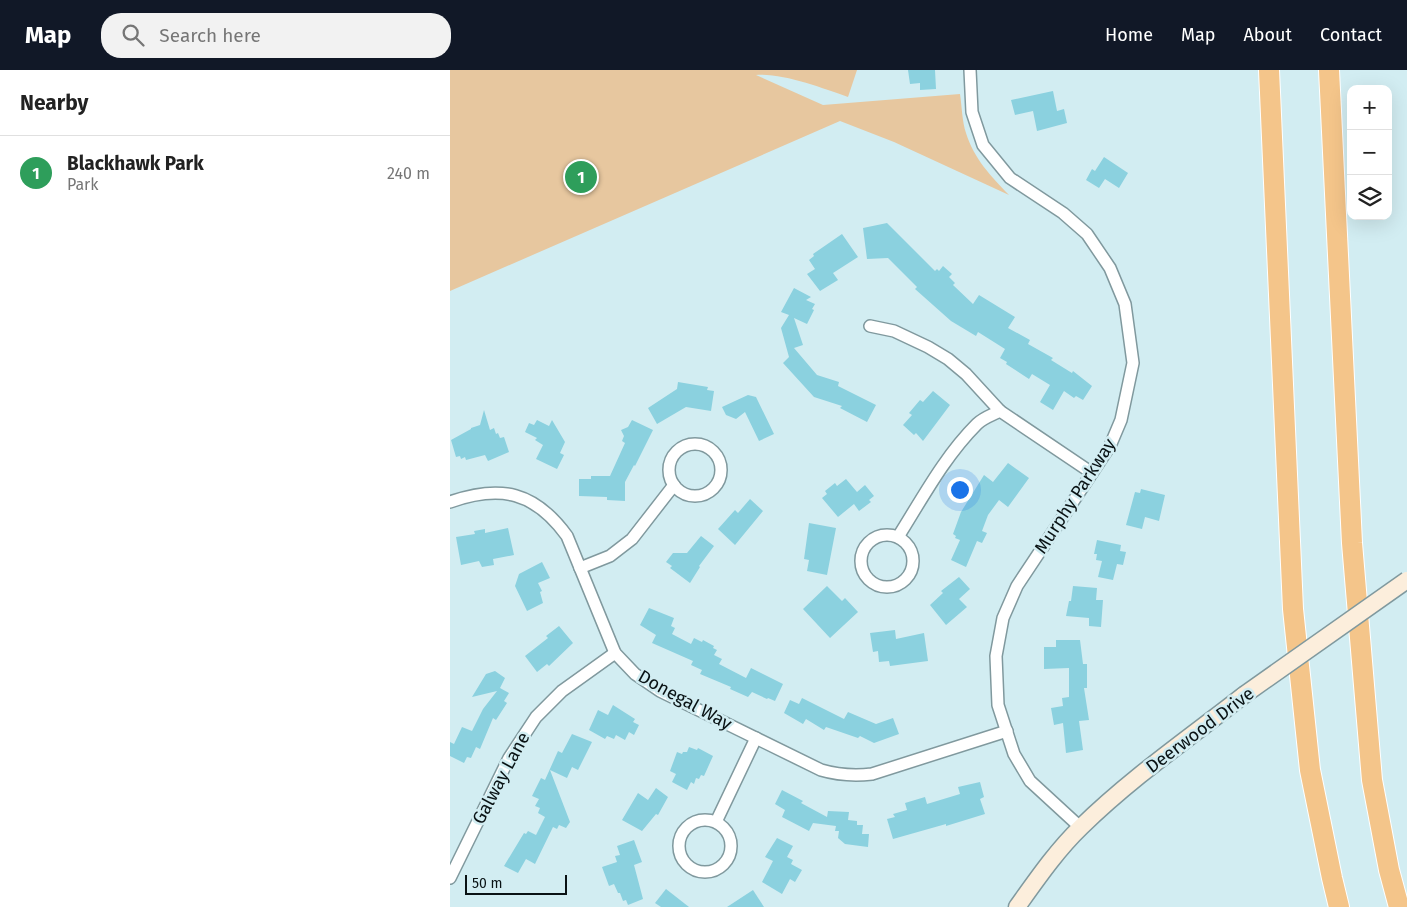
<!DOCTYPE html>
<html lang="en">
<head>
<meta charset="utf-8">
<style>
  :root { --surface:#fff; --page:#f2f2f2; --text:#222; --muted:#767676; --line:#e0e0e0; --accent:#111827 }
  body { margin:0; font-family:"Fira Sans",sans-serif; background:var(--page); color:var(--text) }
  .controls { position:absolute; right:15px; top:15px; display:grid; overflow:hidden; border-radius:10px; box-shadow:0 5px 20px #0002 }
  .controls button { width:45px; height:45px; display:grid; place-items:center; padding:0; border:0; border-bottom:1px solid var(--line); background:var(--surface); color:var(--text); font:25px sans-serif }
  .scale { position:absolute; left:15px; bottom:12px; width:102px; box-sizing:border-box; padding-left:5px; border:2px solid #091214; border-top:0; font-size:14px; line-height:18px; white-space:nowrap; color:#091214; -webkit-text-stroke:4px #d2edf2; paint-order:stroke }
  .you { position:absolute; left:509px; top:419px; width:18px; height:18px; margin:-12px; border:4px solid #fff; border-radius:50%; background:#1a73e8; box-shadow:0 0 0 8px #1a73e833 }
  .badge { display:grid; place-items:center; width:32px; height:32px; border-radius:50%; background:var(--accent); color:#fff; font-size:16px; font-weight:700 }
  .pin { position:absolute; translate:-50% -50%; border:2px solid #fff; box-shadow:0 1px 5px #0006 }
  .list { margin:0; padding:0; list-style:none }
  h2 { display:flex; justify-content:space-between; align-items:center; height:65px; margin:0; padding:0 20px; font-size:21px }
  h2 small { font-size:16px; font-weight:400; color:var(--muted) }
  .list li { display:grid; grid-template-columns:32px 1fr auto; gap:15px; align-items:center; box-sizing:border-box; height:75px; padding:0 20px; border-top:1px solid var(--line) }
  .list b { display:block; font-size:19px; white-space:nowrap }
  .list p { margin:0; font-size:16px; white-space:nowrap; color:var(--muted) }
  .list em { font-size:16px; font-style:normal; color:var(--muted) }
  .icon { flex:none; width:28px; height:28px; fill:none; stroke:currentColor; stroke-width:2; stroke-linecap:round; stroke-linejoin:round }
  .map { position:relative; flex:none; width:957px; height:837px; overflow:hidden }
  header { display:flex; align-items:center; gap:30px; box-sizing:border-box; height:70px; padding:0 25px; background:var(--accent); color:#fff }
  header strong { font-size:24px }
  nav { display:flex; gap:28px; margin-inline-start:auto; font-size:18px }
  .search { width:350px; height:45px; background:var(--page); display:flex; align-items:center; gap:12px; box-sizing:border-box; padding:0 18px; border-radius:20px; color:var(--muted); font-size:19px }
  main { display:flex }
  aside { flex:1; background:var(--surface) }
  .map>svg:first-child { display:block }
  .green { fill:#e7c79f }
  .building { fill:#8bd1df }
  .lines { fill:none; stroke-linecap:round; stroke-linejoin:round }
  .street-casing { stroke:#80999e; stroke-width:14 }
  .secondary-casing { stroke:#80999e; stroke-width:19 }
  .highway-casing { stroke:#fff; stroke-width:22 }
  .street { stroke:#fff; stroke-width:11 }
  .secondary { stroke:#fceedc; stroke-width:16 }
  .highway { stroke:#f4c58a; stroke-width:20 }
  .secondary-bridge-casing { stroke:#80999e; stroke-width:19; stroke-linecap:butt }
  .secondary-bridge { stroke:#fceedc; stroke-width:16 }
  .labels { text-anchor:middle; stroke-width:5; stroke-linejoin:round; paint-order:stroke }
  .street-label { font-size:18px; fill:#091214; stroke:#d2edf2 }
</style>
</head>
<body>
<header>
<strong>Map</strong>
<div class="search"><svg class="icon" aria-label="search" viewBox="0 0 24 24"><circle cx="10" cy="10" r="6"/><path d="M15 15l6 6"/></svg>Search here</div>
<nav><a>Home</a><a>Map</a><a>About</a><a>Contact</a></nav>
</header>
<main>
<aside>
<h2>Nearby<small></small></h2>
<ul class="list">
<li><span class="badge" style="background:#2e9e5b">1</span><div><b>Blackhawk Park</b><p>Park</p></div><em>240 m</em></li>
</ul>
</aside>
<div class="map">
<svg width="957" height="837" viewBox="0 0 957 837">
  <rect width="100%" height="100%" fill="#d2edf2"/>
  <!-- green -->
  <path class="green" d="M 0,0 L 407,0 L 398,27 C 372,18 333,3 306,5 L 373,35 L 510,24 C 512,37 512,51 516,63 C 524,89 541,106 559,125 L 444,72 L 390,51 L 0,221 Z"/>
  <!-- building -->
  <g class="building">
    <path d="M 458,0 L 485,0 L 486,19 L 470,20 L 470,13 L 460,14 Z"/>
    <path d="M 603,21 L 607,41 L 614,39 L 617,53 L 587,61 L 583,41 L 565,45 L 561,30 Z"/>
    <path d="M 654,87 L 678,103 L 669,118 L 655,109 L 649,118 L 636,110 L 642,99 L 645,101 Z"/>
    <path d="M 437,153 L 485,201 L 487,199 L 489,201 L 493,196 L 502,204 L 499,207 L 505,213 L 503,215 L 523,234 L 529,225 L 565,247 L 558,258 L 580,270 L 578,274 L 603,288 L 601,290 L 622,303 L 623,301 L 642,316 L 633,330 L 626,326 L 624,328 L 614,321 L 603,340 L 590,332 L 600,315 L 582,304 L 579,309 L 556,294 L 557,292 L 550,288 L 555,279 L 528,262 L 526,266 L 501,251 L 465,219 L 467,217 L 438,188 L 417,189 L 413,158 Z"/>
    <path d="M 392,164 L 408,187 L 383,203 L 388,210 L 370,221 L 357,204 L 365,199 L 359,190 L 364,186 L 363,184 Z"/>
    <path d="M 344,218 L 361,227 L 356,230 L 365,234 L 362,239 L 364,240 L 357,254 L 344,248 L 353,275 L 344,278 L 367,305 L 389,312 L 388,316 L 426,335 L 417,352 L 390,338 L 392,336 L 364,327 L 333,293 L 339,287 L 331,258 L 339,245 L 331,242 Z"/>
    <path d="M 228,312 L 258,317 L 257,320 L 264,321 L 261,341 L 236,337 L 207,354 L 198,338 L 227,319 Z"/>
    <path d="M 483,321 L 500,335 L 473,371 L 466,363 L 464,365 L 453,355 L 462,345 L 459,343 L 470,330 L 473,332 Z"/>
    <path d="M 298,325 L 306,327 L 324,364 L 309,371 L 295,342 L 286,349 L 276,345 L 272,337 Z"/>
    <path d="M 34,340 L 40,360 L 44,358 L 46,364 L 48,363 L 50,368 L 54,367 L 59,382 L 38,391 L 35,385 L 16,390 L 15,387 L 11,389 L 10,386 L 6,387 L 1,370 L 21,359 L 21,358 L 30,355 Z"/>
    <path d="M 87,350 L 99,356 L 102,350 L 115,372 L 110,383 L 114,385 L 107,399 L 86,389 L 93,375 L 85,370 L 87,368 L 75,362 L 79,353 L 84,355 Z"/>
    <path d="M 182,350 L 203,360 L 185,396 L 184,395 L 175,412 L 175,431 L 157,430 L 157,427 L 129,426 L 129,409 L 141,409 L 141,406 L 160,406 L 175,373 L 172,371 L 174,366 L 171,360 L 178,357 Z"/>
    <path d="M 558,393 L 579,408 L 558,437 L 549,430 L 538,445 L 532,461 L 537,463 L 532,473 L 527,471 L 516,497 L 501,490 L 510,470 L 505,468 L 506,466 L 503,464 L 511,442 L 534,405 L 543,412 Z"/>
    <path d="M 396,409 L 407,422 L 415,415 L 424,426 L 419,430 L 421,432 L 409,441 L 404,434 L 388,447 L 372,428 L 377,424 L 375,421 L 385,413 L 387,416 Z"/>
    <path d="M 691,419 L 715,425 L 709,451 L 695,447 L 692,459 L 676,455 L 685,422 L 690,423 Z"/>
    <path d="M 300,429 L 313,441 L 285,475 L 268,459 L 285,440 L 288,443 Z"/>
    <path d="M 359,453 L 386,458 L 377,505 L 357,501 L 359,490 L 354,489 Z"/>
    <path d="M 58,458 L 64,485 L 43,489 L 44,495 L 32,497 L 29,491 L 11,495 L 6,467 L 25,464 L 24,461 L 35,459 L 35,463 Z"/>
    <path d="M 251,466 L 264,476 L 249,496 L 250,497 L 240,513 L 220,498 L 222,496 L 216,492 L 223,483 L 237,483 Z"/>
    <path d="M 647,470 L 671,475 L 670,481 L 676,482 L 673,495 L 667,494 L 663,510 L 648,507 L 652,491 L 646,490 L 647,484 L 644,484 Z"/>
    <path d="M 92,492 L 100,508 L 88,513 L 92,521 L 90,522 L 93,533 L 77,541 L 65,516 L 69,504 Z"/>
    <path d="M 509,507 L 520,519 L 509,529 L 517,537 L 496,555 L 480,535 L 493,523 L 491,521 Z"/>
    <path d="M 377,516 L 392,531 L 395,528 L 408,542 L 380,568 L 353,539 Z"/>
    <path d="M 623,516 L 647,518 L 646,530 L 653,530 L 651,557 L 639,556 L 639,548 L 616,546 L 619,531 L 621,531 Z"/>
    <path d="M 199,538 L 224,548 L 221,556 L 225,558 L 222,564 L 241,574 L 244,568 L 252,572 L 253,570 L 264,576 L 263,578 L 267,580 L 264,585 L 272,589 L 269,594 L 296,608 L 301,598 L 333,614 L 325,631 L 318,628 L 317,629 L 302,622 L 298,627 L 280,619 L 281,617 L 250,604 L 252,600 L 241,595 L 243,591 L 202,573 L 206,565 L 190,555 Z"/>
    <path d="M 109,556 L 123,573 L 99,596 L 97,594 L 87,602 L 75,586 L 98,568 L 96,566 Z"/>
    <path d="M 445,560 L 446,569 L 474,563 L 478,591 L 440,596 L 439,591 L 429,592 L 428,581 L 423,582 L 420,563 Z"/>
    <path d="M 606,570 L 630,570 L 633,594 L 637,594 L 637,618 L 634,618 L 639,650 L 629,651 L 633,680 L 616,683 L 613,653 L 604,655 L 601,638 L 613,636 L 612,628 L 619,627 L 619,598 L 594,599 L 594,577 L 606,577 Z"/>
    <path d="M 45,601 L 55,608 L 50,618 L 59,623 L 54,631 L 57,633 L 46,650 L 43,648 L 30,679 L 26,677 L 21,688 L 17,687 L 14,693 L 0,686 L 0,672 L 4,674 L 12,657 L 22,661 L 33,639 L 47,621 L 22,627 L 36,604 Z"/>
    <path d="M 352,628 L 394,649 L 398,642 L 426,654 L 443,648 L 449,664 L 424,673 L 410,666 L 408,668 L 376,657 L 374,660 L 356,649 L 353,654 L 334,643 L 340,630 L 349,634 Z"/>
    <path d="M 163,635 L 185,649 L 183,652 L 189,655 L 184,665 L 179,662 L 175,670 L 166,665 L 164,669 L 157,666 L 155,669 L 139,660 L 148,640 L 158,645 Z"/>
    <path d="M 122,664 L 142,672 L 128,700 L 122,697 L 117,708 L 100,700 L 120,752 L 116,758 L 109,755 L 107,759 L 103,757 L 85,794 L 76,789 L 68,803 L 54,796 L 74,763 L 76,764 L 78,761 L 86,765 L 95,747 L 88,743 L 90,738 L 85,736 L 89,729 L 82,726 L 91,708 L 95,710 L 108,681 L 112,683 Z"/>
    <path d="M 239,677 L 247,680 L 248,678 L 263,686 L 254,706 L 251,705 L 249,709 L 246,708 L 244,714 L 241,712 L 237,720 L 222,712 L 226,704 L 220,701 L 227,682 L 232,684 L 233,682 L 237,682 Z"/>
    <path d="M 530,712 L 534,727 L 530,729 L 535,744 L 496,756 L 496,754 L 443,769 L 437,749 L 445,747 L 443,744 L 457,740 L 455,733 L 475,727 L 477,734 L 510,724 L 508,717 Z"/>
    <path d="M 206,718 L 218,727 L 208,745 L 206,744 L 192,761 L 172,750 L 188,723 L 198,730 Z"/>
    <path d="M 332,720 L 353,731 L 351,733 L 377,747 L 378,741 L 399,742 L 398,750 L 407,751 L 407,755 L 413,755 L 412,764 L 419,764 L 418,777 L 395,774 L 388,768 L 389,761 L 385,761 L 386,756 L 363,753 L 359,761 L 332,747 L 335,740 L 325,734 Z"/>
    <path d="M 327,768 L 343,776 L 337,787 L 343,790 L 341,794 L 352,800 L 345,812 L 340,809 L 332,824 L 312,812 L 323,791 L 315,787 Z"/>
    <path d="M 184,770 L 192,792 L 184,795 L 193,829 L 178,835 L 176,830 L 173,831 L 170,823 L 168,823 L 164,814 L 159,816 L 152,797 L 167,792 L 165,786 L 170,785 L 167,776 Z"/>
    <path d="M 216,819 L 239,837 L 211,837 L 205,833 Z"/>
    <path d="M 303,820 L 314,837 L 277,837 Z"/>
  </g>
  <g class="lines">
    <!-- street casing -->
    <g class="street-casing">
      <g id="street">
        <path d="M 520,0 L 522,42 L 533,75 L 560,108 L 613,143 L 637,164 L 660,198 L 675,234 L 683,293 L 671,350 L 660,376 L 567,516 L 553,548 L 546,586 L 548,635 L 564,684 L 580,711 L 630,757"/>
        <path d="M 420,256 L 444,261 L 478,277 L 498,289 L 516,304 L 550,341 L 642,403"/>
        <circle cx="245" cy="400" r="26"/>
        <path d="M 0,432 C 51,414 85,422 117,466 L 165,583 L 185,604 L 210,621 L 371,700 C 388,705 404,706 422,704 L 557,661"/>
        <circle cx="437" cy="491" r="26"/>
        <path d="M 448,467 C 472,429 494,387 527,354 C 533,348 542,345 550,341"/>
        <path d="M 130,498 L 160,486 L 182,469 L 224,415"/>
        <circle cx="255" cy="776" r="26"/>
        <path d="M 266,752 L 306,668"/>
        <path d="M 0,808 L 59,688 L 86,647 L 112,621 L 165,583"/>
      </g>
    </g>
    <!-- secondary casing -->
    <g class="secondary-casing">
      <path id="secondary" d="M 567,837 C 587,809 607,780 631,757 C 681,708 739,668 794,625"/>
    </g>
    <!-- highway casing -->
    <g class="highway-casing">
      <g id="highway">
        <path d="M 819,0 L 843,539 L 860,700 L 882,808 L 889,837"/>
        <path d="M 879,0 L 902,473 L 922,710 L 939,800 L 949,837"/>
      </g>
    </g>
    <!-- street -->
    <use href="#street" class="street"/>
    <!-- secondary -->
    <use href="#secondary" class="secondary"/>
    <!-- highway -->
    <use href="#highway" class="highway"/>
    <!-- secondary-bridge casing -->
    <g class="secondary-bridge-casing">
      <path id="secondary-bridge" d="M 794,625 L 957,510"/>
    </g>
    <!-- secondary-bridge -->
    <use href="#secondary-bridge" class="secondary-bridge"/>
  </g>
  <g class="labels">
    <!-- street labels -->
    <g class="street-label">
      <text transform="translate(625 426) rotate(-57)" y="6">Murphy Parkway</text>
      <text transform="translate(235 630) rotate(29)" y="6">Donegal Way</text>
      <text transform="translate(750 660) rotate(-37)" y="6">Deerwood Drive</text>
      <text transform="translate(51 708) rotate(-62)" y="6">Galway Lane</text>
    </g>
  </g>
</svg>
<div class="controls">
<button>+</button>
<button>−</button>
<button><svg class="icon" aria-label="layers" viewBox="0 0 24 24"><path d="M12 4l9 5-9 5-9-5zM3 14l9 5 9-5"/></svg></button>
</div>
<div class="scale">50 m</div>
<div class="you"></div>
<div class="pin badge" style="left:131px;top:107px;background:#2e9e5b">1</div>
</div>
</main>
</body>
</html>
